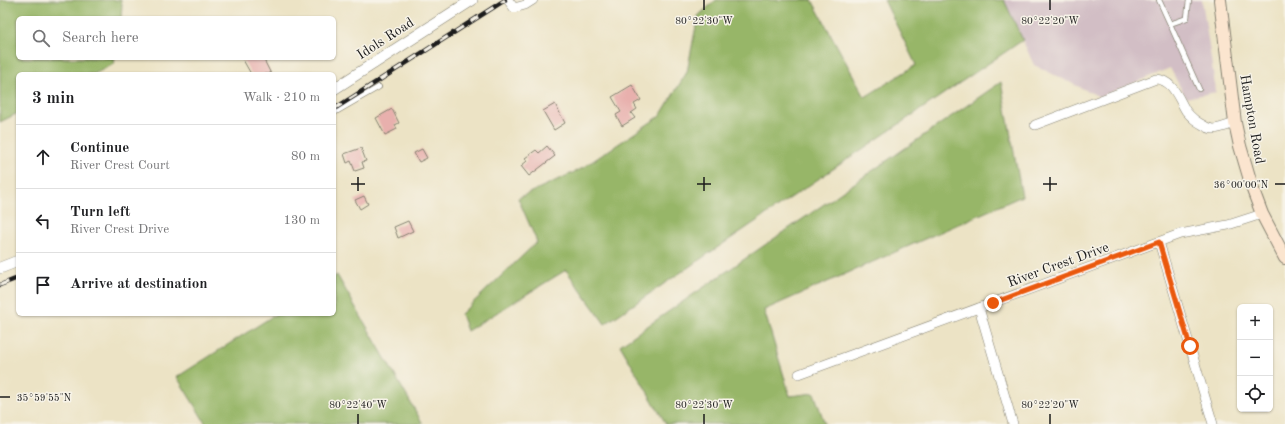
<!DOCTYPE html>
<html lang="en">
<head>
<meta charset="utf-8">
<style>
  :root { --surface:#fff; --page:#f6f6f6; --text:#202124; --muted:#757577; --line:#e0e0e0 }
  body { margin:0; font-family:"Old Standard TT",serif; background:var(--page); color:var(--text) }
  .controls { position:absolute; right:12px; bottom:12px; display:grid; overflow:hidden; border-radius:6px; box-shadow:0 1px 3px #0004 }
  .controls button { width:36px; height:36px; display:grid; place-items:center; padding:0; border:0; border-bottom:1px solid var(--line); background:var(--surface); color:var(--text); font:20px sans-serif }
  .stop { position:absolute; width:12px; height:12px; margin:-9px; border:3px solid #ea580c; border-radius:50%; background:#fff }
  .stop.end { background:#ea580c; border-color:#fff; box-shadow:0 1px 4px #0008 }
  .list { margin:0; padding:0; list-style:none }
  h2 { display:flex; justify-content:space-between; align-items:center; height:52px; margin:0; padding:0 16px; font-size:17px }
  h2 small { font-size:13px; font-weight:400; color:var(--muted) }
  .list li { display:grid; grid-template-columns:26px 1fr auto; gap:12px; align-items:center; box-sizing:border-box; height:64px; padding:0 16px; border-top:1px solid var(--line) }
  .list b { display:block; font-size:15px; white-space:nowrap }
  .list p { margin:0; font-size:13px; white-space:nowrap; color:var(--muted) }
  .list em { font-size:13px; font-style:normal; color:var(--muted) }
  .icon { flex:none; width:22px; height:22px; fill:none; stroke:currentColor; stroke-width:2; stroke-linecap:round; stroke-linejoin:round }
  .map { position:relative; flex:none; width:1285px; height:424px; overflow:hidden }
  .search { position:absolute; background:var(--surface); box-shadow:0 1px 3px #0004; left:16px; top:16px; width:320px; height:44px; display:flex; align-items:center; gap:10px; box-sizing:border-box; padding:0 14px; border-radius:6px; color:var(--muted); font-size:15px }
  .panel { position:absolute; background:var(--surface); box-shadow:0 1px 3px #0004; left:16px; top:72px; width:320px; height:244px; border-radius:6px }
  .map>svg:first-child { display:block }
  .industrial { fill:#d2bec5 }
  .forest { fill:#97b668; stroke:#5a6942 }
  .building { fill:#e8b0ad }
  .lines { fill:none; stroke-linecap:round; stroke-linejoin:round }
  .service-casing { stroke:#848070; stroke-width:6 }
  .minor-casing { stroke:#848070; stroke-width:10 }
  .tertiary-casing { stroke:#848070; stroke-width:12 }
  .secondary-casing { stroke:#848070; stroke-width:14 }
  .service { stroke:#fff; stroke-width:4.5 }
  .minor { stroke:#fff; stroke-width:9 }
  .tertiary { stroke:#fff; stroke-width:11 }
  .secondary { stroke:#fbe5cf; stroke-width:12 }
  .rail-casing { stroke:#1c1c1c; stroke-width:4.5 }
  .rail { stroke:#f7f3e8; stroke-width:3; stroke-dasharray:9; stroke-linecap:butt }
  .route { stroke:#ea580c; stroke-width:5 }
  .ticks { fill:none; stroke:#1c1c1c; stroke-width:1.5 }
  .labels { text-anchor:middle; stroke-width:3; stroke-linejoin:round; paint-order:stroke }
  .street-label { font-size:14px; fill:#1c1c1c; stroke:#f7f3e8 }
  .ticks-label { font-size:10px; text-anchor:middle; fill:#1c1c1c; stroke:#f7f3e8; stroke-width:3; stroke-linejoin:round; paint-order:stroke }
</style>
</head>
<body>
<div class="map">
<svg width="1285" height="424" viewBox="0 0 1285 424">
  <rect width="100%" height="100%" fill="#f7f3e8"/>
  <filter id="ink" filterUnits="userSpaceOnUse"><feTurbulence type="fractalNoise" baseFrequency=".025" numOctaves="2"/><feDisplacementMap in="SourceGraphic" scale="8" xChannelSelector="R" yChannelSelector="G"/><feConvolveMatrix kernelMatrix="1 2 1 2 8 2 1 2 1" color-interpolation-filters="sRGB"/></filter>
  <filter id="wash" filterUnits="userSpaceOnUse"><feTurbulence type="fractalNoise" baseFrequency=".012" numOctaves="4" result="noise"/><feDisplacementMap in="SourceGraphic" scale="16" xChannelSelector="R" yChannelSelector="G"/><feGaussianBlur stdDeviation="0.9" result="paint"/><feColorMatrix in="noise" values="0 0 0 0 0 0 0 0 0 0 0 0 0 0 0 0 0 1.4 0 .05"/><feComposite in="paint" operator="in"/></filter>
  <g filter="url(#wash)">
    <rect width="100%" height="100%" fill="#ece3c5"/>
    <!-- industrial -->
    <path class="industrial" d="M 1004,0 L 1202,0 L 1216,92 L 1186,98 L 1170,68 L 1100,97 L 1034,65 Z"/>
    <!-- forest -->
    <g class="forest">
      <path d="M 0,0 L 121,0 L 122,5 L 121,18 L 18,18 L 18,58 L 115,58 L 114,64 L 94,74 L 18,74 L 18,113 L 0,122 Z"/>
      <path d="M 716,0 L 812,0 L 865,97 L 916,65 L 884,0 L 1004,0 L 1023,40 L 605,324 L 566,270 L 467,331 L 461,314 L 537,242 L 518,198 L 581,169 L 660,116 L 687,72 L 698,16 Z"/>
      <path d="M 1001,82 L 1022,196 L 764,310 L 790,396 L 814,393 L 825,424 L 666,424 L 620,345 Z"/>
      <path d="M 337,275 L 423,424 L 206,424 L 177,377 L 276,314 L 334,314 L 334,277 Z"/>
    </g>
    <g id="blocks">
      <!-- building -->
      <g class="building">
        <path d="M 242,58 L 263,58 L 271,74 L 251,74 Z"/>
        <path d="M 632,85 L 641,100 L 634,104 L 637,109 L 631,113 L 635,118 L 622,126 L 616,115 L 621,112 L 612,97 Z"/>
        <path d="M 555,104 L 565,123 L 554,130 L 543,111 Z"/>
        <path d="M 392,109 L 399,123 L 395,125 L 397,129 L 385,135 L 376,118 Z"/>
        <path d="M 547,146 L 555,156 L 529,176 L 521,166 L 527,161 L 525,158 L 536,150 L 539,153 Z"/>
        <path d="M 361,148 L 366,161 L 362,162 L 364,168 L 355,171 L 351,161 L 347,163 L 344,154 Z"/>
        <path d="M 422,149 L 427,158 L 419,162 L 414,153 Z"/>
        <path d="M 364,196 L 368,204 L 360,209 L 355,200 Z"/>
        <path d="M 408,221 L 413,231 L 398,238 L 394,227 Z"/>
      </g>
    </g>
  </g>
  <g filter="url(#ink)">
    <use href="#blocks" fill-opacity="0" stroke="#848070" stroke-width="1"/>
    <g class="lines">
      <!-- service casing -->
      <g class="service-casing">
        <g id="service">
          <path d="M 1159,0 L 1170,24 L 1187,18 L 1189,0"/>
          <path d="M 1170,24 L 1199,89"/>
          <path d="M 334,113 L 379,87"/>
        </g>
      </g>
      <!-- minor casing -->
      <g class="minor-casing">
        <g id="minor">
          <path d="M 508,0 L 514,8 L 525,5 L 533,0"/>
          <path d="M 1035,125 L 1156,79 C 1173,80 1178,98 1186,111 C 1190,116 1197,122 1203,125 C 1206,127 1210,129 1214,129 C 1221,128 1229,125 1235,123"/>
          <path d="M 1159,242 L 1213,424"/>
          <path d="M 979,308 L 1013,424"/>
          <path d="M 799,374 L 1180,234 L 1228,225 L 1262,214"/>
        </g>
      </g>
      <!-- tertiary casing -->
      <g class="tertiary-casing">
        <g id="tertiary">
          <path d="M 334,89 L 472,0"/>
          <path d="M 0,268 L 18,261"/>
        </g>
      </g>
      <!-- secondary casing -->
      <g class="secondary-casing">
        <path id="secondary" d="M 1220,0 L 1235,123 L 1240,146 L 1253,190 L 1262,214 L 1285,258"/>
      </g>
      <!-- service -->
      <use href="#service" class="service"/>
      <!-- minor -->
      <use href="#minor" class="minor"/>
      <!-- tertiary -->
      <use href="#tertiary" class="tertiary"/>
      <!-- secondary -->
      <use href="#secondary" class="secondary"/>
      <!-- rail casing -->
      <g class="rail-casing">
        <g id="rail">
          <path d="M 334,109 L 505,0"/>
          <path d="M 0,285 L 18,278"/>
        </g>
      </g>
      <!-- rail -->
      <use href="#rail" class="rail"/>
    </g>
  </g>
  <g class="lines" filter="url(#ink)">
    <!-- route -->
    <path class="route" d="M 993,303 L 1159,242 L 1190,346"/>
  </g>
  <!-- ticks -->
  <path class="ticks" d="M 704,0 L 704,10M 1050,0 L 1050,10M 358,177 L 358,191M 704,177 L 704,191M 1050,177 L 1050,191M 351,184 L 365,184M 697,184 L 711,184M 1043,184 L 1057,184M 1275,184 L 1285,184M 0,397 L 10,397M 358,414 L 358,424M 704,414 L 704,424M 1050,414 L 1050,424"/>
  <g class="labels">
    <!-- street labels -->
    <g class="street-label">
      <text transform="translate(385 38) rotate(-33)" y="5">Idols Road</text>
      <text transform="translate(1253 119) rotate(80)" y="5">Hampton Road</text>
      <text transform="translate(1058 264) rotate(-20)" y="5">River Crest Drive</text>
    </g>
  </g>
  <g class="ticks-label">
    <text x="704" y="24">80°22'30"W</text>
    <text x="1050" y="24">80°22'20"W</text>
    <text x="1241" y="188">36°00'00"N</text>
    <text x="44" y="401">35°59'55"N</text>
    <text x="358" y="408">80°22'40"W</text>
    <text x="704" y="408">80°22'30"W</text>
    <text x="1050" y="408">80°22'20"W</text>
  </g>
</svg>
<div class="controls">
<button>+</button>
<button>−</button>
<button><svg class="icon" aria-label="locate" viewBox="0 0 24 24"><circle cx="12" cy="12" r="6"/><path d="M12 2v4M12 18v4M2 12h4M18 12h4"/></svg></button>
</div>
<div class="stop" style="left:1190px;top:346px"></div>
<div class="stop end" style="left:993px;top:303px"></div>
<div class="search"><svg class="icon" aria-label="search" viewBox="0 0 24 24"><circle cx="10" cy="10" r="6"/><path d="M15 15l6 6"/></svg>Search here</div>
<section class="panel">
<h2>3 min<small>Walk · 210 m</small></h2>
<ul class="list">
<li><svg class="icon" aria-label="ahead" viewBox="0 0 24 24"><path d="M12 20V5M6 11l6-6 6 6"/></svg><div><b>Continue</b><p>River Crest Court</p></div><em>80 m</em></li>
<li><svg class="icon" aria-label="left" viewBox="0 0 24 24"><path d="M17 20v-9H6M10 6l-5 5 5 5"/></svg><div><b>Turn left</b><p>River Crest Drive</p></div><em>130 m</em></li>
<li><svg class="icon" aria-label="arrive" viewBox="0 0 24 24"><path d="M6 21V4h12l-3 4 3 4H6"/></svg><div><b>Arrive at destination</b></div></li>
</ul>
</section>
</div>
</body>
</html>
